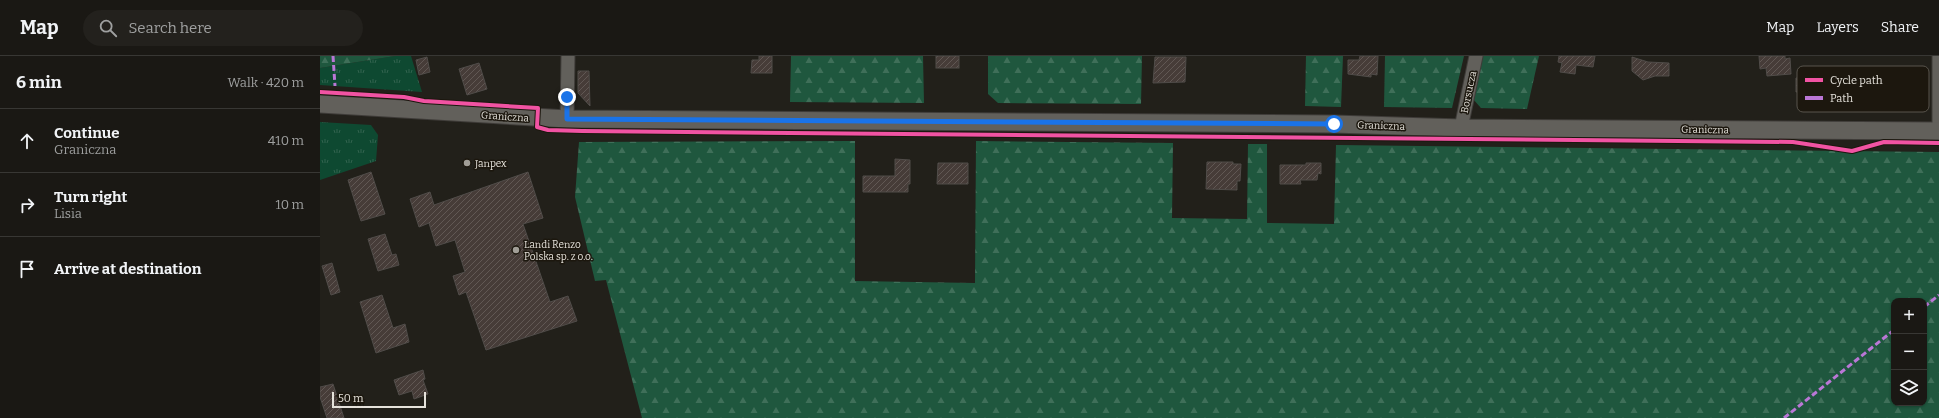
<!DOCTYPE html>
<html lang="en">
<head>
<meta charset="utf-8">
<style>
  :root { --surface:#1a1814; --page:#23211d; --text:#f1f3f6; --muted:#9fa0a0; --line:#383734 }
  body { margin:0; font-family:Bitter,serif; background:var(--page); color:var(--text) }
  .controls { position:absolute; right:12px; bottom:12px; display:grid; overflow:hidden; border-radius:8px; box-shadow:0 1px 3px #0004 }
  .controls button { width:36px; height:36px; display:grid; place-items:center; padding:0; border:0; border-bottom:1px solid var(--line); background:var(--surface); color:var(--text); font:20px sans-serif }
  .scale { position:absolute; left:12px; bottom:10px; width:94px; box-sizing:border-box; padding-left:4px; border:2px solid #e5e2db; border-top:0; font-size:11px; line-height:14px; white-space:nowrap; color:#e5e2db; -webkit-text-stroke:3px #1c170e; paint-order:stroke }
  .stop { position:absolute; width:12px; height:12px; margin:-9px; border:3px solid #1a73e8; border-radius:50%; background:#fff }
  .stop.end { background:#1a73e8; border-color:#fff; box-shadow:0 1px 4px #0008 }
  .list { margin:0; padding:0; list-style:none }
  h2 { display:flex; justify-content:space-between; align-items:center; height:52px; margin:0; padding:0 16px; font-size:17px }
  h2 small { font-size:13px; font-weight:400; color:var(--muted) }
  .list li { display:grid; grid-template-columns:26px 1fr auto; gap:12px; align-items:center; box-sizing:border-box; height:64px; padding:0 16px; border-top:1px solid var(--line) }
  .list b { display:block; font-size:15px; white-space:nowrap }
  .list p { margin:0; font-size:13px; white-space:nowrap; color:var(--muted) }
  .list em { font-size:13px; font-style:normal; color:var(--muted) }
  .icon { flex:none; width:22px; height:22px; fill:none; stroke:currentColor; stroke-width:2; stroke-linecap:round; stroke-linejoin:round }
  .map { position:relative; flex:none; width:1619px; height:362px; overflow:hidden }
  header { display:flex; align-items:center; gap:24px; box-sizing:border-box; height:56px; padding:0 20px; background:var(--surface); border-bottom:1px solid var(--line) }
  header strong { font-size:19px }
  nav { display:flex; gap:22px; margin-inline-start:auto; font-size:14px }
  .search { width:280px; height:36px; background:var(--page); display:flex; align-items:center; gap:10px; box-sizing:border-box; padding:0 14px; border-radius:22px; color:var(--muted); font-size:15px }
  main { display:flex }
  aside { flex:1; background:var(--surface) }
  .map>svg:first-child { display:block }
  .grass { fill:url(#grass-tufts) }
  .forest { fill:url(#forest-firs); fill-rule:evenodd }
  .building { fill:url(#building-hatch); stroke:#504c49 }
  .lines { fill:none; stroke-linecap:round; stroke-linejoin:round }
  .minor-casing { stroke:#3f3c39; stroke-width:15 }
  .tertiary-casing { stroke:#3f3c39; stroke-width:19 }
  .minor { stroke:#62605b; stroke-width:13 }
  .tertiary { stroke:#62605b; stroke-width:17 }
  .quiet { stroke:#ba77d6; stroke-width:3; stroke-dasharray:6 3; stroke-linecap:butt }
  .cycleway-casing { stroke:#1c170e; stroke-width:6 }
  .cycleway { stroke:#f153a3; stroke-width:4 }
  .route { stroke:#1a73e8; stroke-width:5 }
  .poi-dot { fill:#a19e97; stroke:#1c170e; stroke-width:1.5 }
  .labels { text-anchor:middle; stroke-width:3; stroke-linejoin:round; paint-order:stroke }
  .street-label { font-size:10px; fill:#e5e2db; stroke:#1c170e }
  .poi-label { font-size:10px; fill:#e5e2db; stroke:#1c170e; text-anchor:start }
  .key { fill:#1c170e; stroke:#58544c; stroke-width:1 }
  .key-label { font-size:11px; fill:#e5e2db }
</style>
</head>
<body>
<header>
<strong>Map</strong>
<div class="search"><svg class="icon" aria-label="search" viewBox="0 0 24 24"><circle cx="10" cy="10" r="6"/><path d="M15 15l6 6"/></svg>Search here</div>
<nav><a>Map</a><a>Layers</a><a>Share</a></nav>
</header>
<main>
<aside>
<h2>6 min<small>Walk · 420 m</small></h2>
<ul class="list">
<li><svg class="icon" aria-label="ahead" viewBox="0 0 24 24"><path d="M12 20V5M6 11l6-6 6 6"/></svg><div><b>Continue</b><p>Graniczna</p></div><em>410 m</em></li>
<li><svg class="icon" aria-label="right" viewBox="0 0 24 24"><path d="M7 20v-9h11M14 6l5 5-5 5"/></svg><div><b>Turn right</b><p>Lisia</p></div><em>10 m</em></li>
<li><svg class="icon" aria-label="arrive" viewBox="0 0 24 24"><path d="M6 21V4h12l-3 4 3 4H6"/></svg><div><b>Arrive at destination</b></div></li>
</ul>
</aside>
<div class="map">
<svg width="1619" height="362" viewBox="0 0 1619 362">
  <defs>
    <pattern id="grass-tufts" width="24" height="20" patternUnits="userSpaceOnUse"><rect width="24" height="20" fill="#0e4931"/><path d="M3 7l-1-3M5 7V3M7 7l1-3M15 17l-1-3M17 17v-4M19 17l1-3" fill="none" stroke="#31634e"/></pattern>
    <pattern id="forest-firs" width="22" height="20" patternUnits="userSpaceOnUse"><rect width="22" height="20" fill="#1f573e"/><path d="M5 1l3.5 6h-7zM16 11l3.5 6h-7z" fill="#3f6f59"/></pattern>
    <pattern id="building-hatch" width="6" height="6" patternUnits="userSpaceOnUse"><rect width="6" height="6" fill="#463c38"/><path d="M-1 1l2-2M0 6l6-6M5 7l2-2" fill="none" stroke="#615854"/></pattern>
  </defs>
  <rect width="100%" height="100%" fill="#22201a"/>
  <!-- grass -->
  <g class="grass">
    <path d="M 75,0 L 91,0 L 102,36 L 0,29 L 0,12 Z"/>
    <path d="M 0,66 L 51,69 L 58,79 L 56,105 L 0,124 Z"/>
  </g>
  <!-- forest -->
  <g class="forest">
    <path d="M 0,0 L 75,0 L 0,12 Z"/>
    <path d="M 471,0 L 603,0 L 604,47 L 470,46 Z"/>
    <path d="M 668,0 L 822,0 L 821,48 L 678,47 L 668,38 Z"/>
    <path d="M 986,0 L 1023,0 L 1021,51 L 985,50 Z"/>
    <path d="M 1065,0 L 1144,0 L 1132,52 L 1064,51 Z"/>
    <path d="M 1163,0 L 1219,0 L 1207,53 L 1161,52 L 1153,43 Z"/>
    <path d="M 535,85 L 535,225 L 655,227 L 656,85 L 853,87 L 852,162 L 927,163 L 928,88 L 947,88 L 947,167 L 1014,168 L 1016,89 L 1619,96 L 1619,362 L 322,362 L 286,224 L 275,225 L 255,141 L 259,86 ZM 1574,245 L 1604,245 L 1604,347 L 1574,347 Z"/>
  </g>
  <!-- building -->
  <g class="building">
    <path d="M 439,0 L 452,0 L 452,17 L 431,17 L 432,4 L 439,4 Z"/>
    <rect x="616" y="0" width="23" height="12"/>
    <path d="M 1040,0 L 1058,0 L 1057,19 L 1051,18 L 1051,21 L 1028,18 L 1028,4 L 1039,4 Z"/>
    <path d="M 1239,0 L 1275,0 L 1273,11 L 1256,9 L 1255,18 L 1240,16 L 1242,7 L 1238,6 Z"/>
    <path d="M 1439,0 L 1465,0 L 1465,3 L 1470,2 L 1471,18 L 1447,20 L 1446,12 L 1440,13 Z"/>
    <path d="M 107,1 L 110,16 L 99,19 L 96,4 Z"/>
    <path d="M 835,1 L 866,1 L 865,26 L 833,27 Z"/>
    <path d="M 1312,1 L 1328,6 L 1349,7 L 1349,20 L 1335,20 L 1323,24 L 1312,15 Z"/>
    <path d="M 159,7 L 167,33 L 147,39 L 139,13 Z"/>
    <path d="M 1494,14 L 1506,14 L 1506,36 L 1476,36 L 1476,22 L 1494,22 Z"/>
    <path d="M 258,15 L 269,15 L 270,50 L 258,37 Z"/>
    <path d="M 575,103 L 590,104 L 590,128 L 588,128 L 588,136 L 543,136 L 543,120 L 575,120 Z"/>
    <path d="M 887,106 L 913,106 L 913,108 L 921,108 L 920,125 L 917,125 L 917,134 L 886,133 Z"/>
    <path d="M 618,107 L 648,107 L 648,128 L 617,128 Z"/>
    <path d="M 986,107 L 1001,107 L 1001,118 L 998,117 L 997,124 L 980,124 L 981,128 L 960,128 L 960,109 L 986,109 Z"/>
    <path d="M 51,116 L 65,158 L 41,165 L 28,124 Z"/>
    <path d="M 208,116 L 223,162 L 203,168 L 230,246 L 248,240 L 257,265 L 166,294 L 146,236 L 139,239 L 133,220 L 145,216 L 135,184 L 116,190 L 109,167 L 99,171 L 90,143 L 110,136 L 114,149 Z"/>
    <path d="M 65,178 L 72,199 L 76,198 L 79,209 L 58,215 L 48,183 Z"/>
    <path d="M 12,207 L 20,236 L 11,239 L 2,210 Z"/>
    <path d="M 62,239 L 73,272 L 85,268 L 89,286 L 56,297 L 40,246 Z"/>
    <path d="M 103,314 L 105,323 L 103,324 L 108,338 L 94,343 L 92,335 L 79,339 L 74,324 Z"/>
    <path d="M 13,328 L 24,362 L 7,362 L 0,341 L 0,331 Z"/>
  </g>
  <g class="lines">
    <!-- minor casing -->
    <g class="minor-casing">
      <g id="minor">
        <path d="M 1619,0 L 1619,75"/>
        <path d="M 247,63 L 248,0"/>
        <path d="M 1141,72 L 1156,0"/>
      </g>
    </g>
    <!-- tertiary casing -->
    <g class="tertiary-casing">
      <path id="tertiary" d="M 0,48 L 247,63 L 1014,68 L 1141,72 L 1619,75"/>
    </g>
    <!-- minor -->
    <use href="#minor" class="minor"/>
    <!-- tertiary -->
    <use href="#tertiary" class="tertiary"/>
    <!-- quiet -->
    <g class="quiet">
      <path d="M 13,0 L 15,30"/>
      <path d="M 1604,251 L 1619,239"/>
      <path d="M 1464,362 L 1574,274"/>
    </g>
    <!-- cycleway casing -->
    <g class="cycleway-casing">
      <path id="cycleway" d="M 0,36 L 84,41 L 104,45 L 218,52 L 217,71 L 228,74 L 262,75 L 1473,86 L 1532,95 L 1564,86 L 1619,87"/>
    </g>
    <!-- cycleway -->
    <use href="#cycleway" class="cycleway"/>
  </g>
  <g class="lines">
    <!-- route -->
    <path class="route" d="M 247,41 L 247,63 L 1014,68"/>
  </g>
  <!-- markers -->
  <g class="poi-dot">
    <circle cx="147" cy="107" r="4"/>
    <circle cx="196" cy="194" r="4"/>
  </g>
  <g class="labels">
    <!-- street labels -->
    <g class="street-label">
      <text transform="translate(1148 36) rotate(-78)" y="4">Borsucza</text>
      <text transform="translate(185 60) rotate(4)" y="4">Graniczna</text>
      <text transform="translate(1061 69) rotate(2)" y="4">Graniczna</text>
      <text transform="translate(1385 73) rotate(1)" y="4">Graniczna</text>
    </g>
    <!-- poi labels -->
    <g class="poi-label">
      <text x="155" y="111">Janpex</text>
      <text x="204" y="192">Landi Renzo<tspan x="204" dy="12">Polska sp. z o.o.</tspan></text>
    </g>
  </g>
  <!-- legend -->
  <rect x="1477" y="10" width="132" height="46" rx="6" class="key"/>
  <rect x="1485" y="22" width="18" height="4" fill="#f153a3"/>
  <rect x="1485" y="40" width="18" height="4" fill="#ba77d6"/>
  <g class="key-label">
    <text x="1510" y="28">Cycle path</text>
    <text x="1510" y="46">Path</text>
  </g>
</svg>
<div class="controls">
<button>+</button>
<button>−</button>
<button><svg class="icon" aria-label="layers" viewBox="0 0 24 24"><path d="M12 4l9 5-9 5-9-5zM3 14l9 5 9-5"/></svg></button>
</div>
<div class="scale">50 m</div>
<div class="stop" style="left:1014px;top:68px"></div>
<div class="stop end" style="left:247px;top:41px"></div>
</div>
</main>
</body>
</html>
